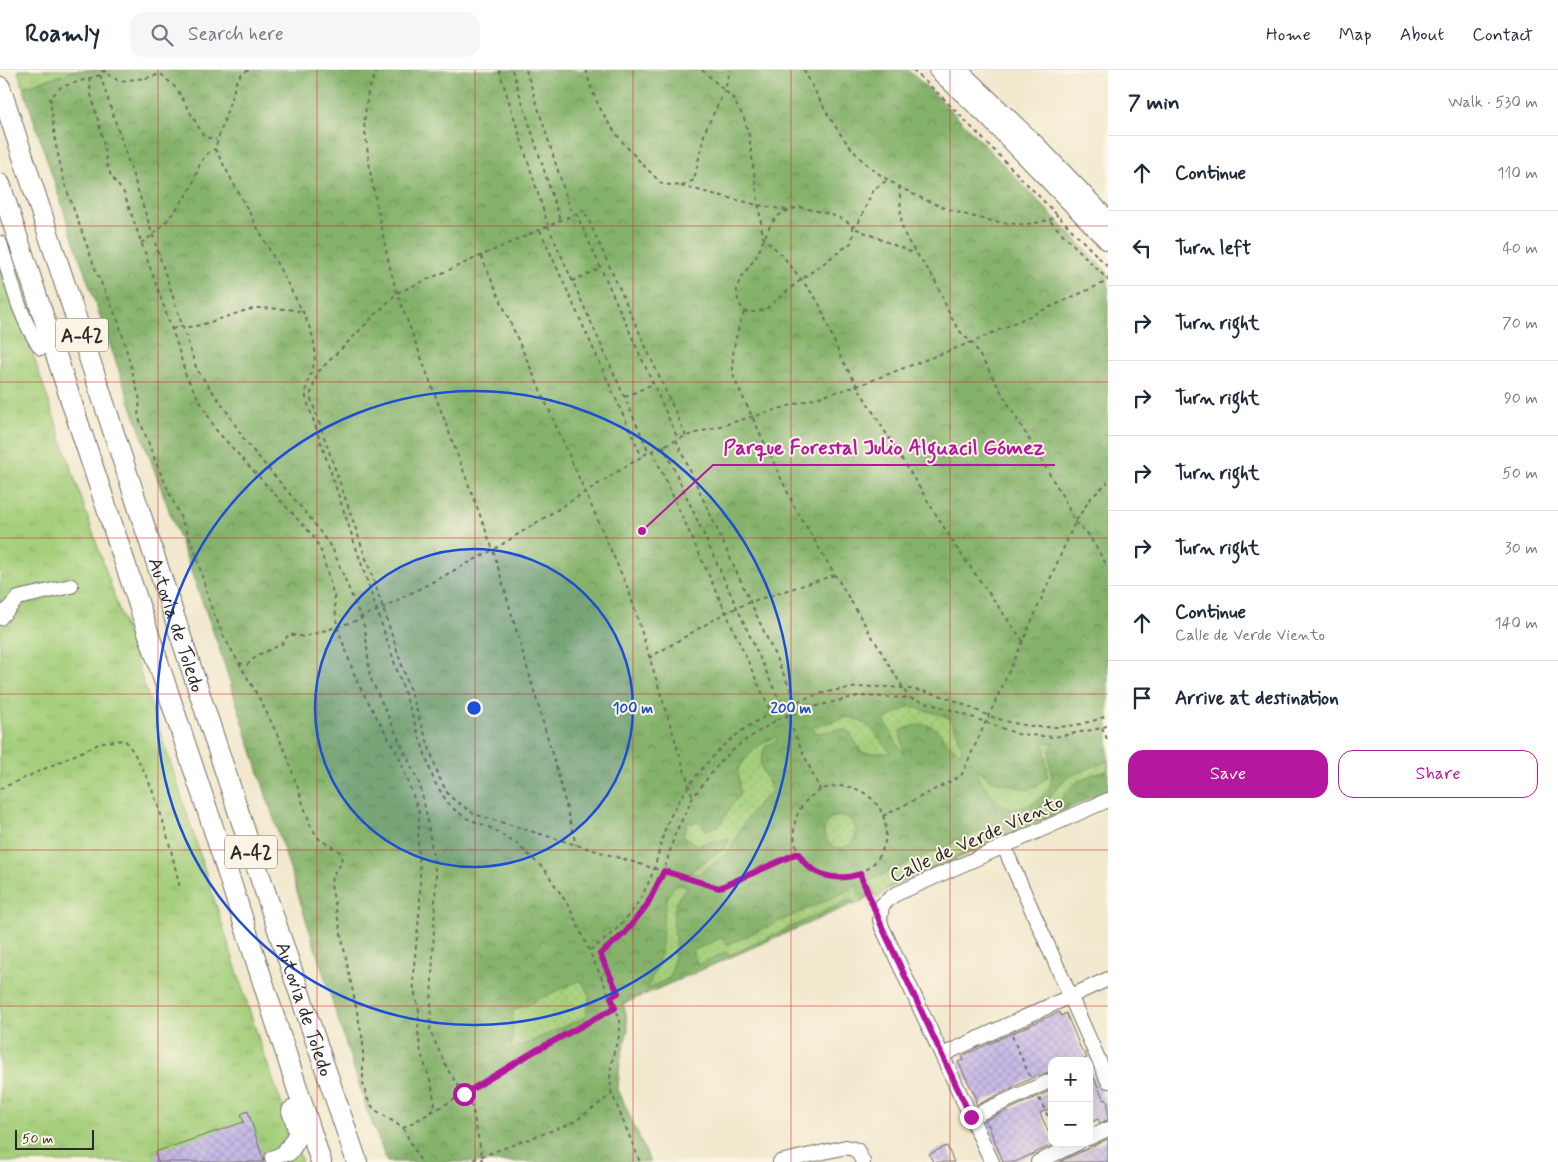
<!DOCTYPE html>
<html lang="en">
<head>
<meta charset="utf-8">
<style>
  :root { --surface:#fff; --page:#f6f6f7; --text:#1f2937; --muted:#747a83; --line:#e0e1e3; --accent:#b5179e }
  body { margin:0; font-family:Mynerve,sans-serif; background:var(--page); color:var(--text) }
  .controls { position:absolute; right:15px; bottom:15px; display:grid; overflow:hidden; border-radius:10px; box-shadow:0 5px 20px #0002 }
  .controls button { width:45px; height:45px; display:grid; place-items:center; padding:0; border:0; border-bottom:1px solid var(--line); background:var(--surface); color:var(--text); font:25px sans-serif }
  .scale { position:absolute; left:15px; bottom:12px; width:79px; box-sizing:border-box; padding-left:5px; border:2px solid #2b2b2b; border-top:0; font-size:14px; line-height:18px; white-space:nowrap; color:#2b2b2b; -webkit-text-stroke:4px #fcf5e5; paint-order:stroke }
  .stop { position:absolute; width:15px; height:15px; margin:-11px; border:4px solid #b5179e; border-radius:50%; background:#fff }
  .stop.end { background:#b5179e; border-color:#fff; box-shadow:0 1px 5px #0008 }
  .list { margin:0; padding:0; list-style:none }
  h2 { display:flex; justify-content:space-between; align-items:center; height:65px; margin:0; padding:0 20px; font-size:21px }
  h2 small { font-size:16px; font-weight:400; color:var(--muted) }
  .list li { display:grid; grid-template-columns:32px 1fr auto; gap:15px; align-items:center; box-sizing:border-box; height:75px; padding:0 20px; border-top:1px solid var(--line) }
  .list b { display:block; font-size:19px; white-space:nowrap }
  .list p { margin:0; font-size:16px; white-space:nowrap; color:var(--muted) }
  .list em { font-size:16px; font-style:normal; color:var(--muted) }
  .actions { display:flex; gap:10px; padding:15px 20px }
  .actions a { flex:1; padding:11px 0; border:1px solid var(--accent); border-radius:15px; text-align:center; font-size:18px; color:var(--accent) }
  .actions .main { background:var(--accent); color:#fff }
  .icon { flex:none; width:28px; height:28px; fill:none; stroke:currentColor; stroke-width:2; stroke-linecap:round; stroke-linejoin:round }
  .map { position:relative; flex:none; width:1108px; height:1092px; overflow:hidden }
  header { display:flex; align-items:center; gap:30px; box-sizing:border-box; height:70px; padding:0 25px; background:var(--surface); border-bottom:1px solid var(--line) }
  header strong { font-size:24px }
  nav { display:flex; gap:28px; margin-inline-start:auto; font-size:18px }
  .search { width:350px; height:45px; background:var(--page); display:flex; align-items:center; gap:12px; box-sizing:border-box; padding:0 18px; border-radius:15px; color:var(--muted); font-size:19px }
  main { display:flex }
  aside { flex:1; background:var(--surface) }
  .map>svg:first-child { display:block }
  .grass { fill:url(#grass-tufts); stroke:#687d53 }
  .forest { fill:url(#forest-crowns); stroke:#586e4b }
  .garden { fill:url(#garden-dots); stroke:#687d53 }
  .building { fill:url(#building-cross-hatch) }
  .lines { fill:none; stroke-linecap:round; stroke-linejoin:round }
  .minor-casing { stroke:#706d64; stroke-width:16 }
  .major-casing { stroke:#706d64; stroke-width:20 }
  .highway-casing { stroke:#706d64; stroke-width:22 }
  .path { stroke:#706d64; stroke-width:2; stroke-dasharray:4 4; stroke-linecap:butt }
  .minor { stroke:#fff; stroke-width:14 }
  .major { stroke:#fff; stroke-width:18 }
  .highway { stroke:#fff; stroke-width:20 }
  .route { stroke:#b5179e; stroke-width:6 }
  .grid { fill:none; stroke:#d62828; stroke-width:1; stroke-opacity:0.55 }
  .ring { fill:none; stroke:#1d4ed8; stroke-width:2.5 }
  .labels { text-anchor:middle; stroke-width:4; stroke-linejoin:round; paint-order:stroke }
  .shield { fill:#fcf5e5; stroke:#6a6863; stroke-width:1 }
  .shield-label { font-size:19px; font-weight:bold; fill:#2b2b2b }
  .street-label { font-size:20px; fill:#2b2b2b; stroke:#fcf5e5 }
  .centre { fill:#1d4ed8; stroke:#fcf5e5; stroke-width:2.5 }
  .ring-label { font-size:15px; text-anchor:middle; font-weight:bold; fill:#1d4ed8; stroke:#fcf5e5; stroke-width:4; stroke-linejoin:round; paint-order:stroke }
  .leader { fill:none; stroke:#b5179e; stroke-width:2 }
  .callout-dot { fill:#b5179e; stroke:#fcf5e5; stroke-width:2 }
  .callout-label { font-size:21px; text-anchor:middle; font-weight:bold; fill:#b5179e; stroke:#fcf5e5; stroke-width:4; stroke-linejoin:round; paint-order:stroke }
</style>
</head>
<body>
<header>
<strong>Roamly</strong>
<div class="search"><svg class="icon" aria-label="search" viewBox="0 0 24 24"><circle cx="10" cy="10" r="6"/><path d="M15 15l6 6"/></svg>Search here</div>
<nav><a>Home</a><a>Map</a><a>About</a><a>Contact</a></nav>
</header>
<main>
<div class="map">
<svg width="1108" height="1092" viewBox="0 0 1108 1092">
  <defs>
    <pattern id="grass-tufts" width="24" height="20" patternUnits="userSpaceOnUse" patternTransform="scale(1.25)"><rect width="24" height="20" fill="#a5cf7b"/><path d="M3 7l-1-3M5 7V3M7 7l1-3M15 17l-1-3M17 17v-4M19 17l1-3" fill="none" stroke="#8eb26a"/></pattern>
    <pattern id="forest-crowns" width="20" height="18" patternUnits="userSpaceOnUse" patternTransform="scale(1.25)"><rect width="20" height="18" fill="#84b26b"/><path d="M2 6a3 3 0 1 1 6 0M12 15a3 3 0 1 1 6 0" fill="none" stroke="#6c9158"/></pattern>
    <pattern id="garden-dots" width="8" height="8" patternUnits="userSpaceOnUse" patternTransform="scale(1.25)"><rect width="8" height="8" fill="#a5cf7b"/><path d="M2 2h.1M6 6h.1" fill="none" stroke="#8eb26a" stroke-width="1.8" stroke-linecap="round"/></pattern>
    <pattern id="building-cross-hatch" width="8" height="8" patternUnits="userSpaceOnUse" patternTransform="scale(1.25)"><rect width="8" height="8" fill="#c8bae7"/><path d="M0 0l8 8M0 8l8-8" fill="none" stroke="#aca0c6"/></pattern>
  </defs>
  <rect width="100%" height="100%" fill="#fcf5e5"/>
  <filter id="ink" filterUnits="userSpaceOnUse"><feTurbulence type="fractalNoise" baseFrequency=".02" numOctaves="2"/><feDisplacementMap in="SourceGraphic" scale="10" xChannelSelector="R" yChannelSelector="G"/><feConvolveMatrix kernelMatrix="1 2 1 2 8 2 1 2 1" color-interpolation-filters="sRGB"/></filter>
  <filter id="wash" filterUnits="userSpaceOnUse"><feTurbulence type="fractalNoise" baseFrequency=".0096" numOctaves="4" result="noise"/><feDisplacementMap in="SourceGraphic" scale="20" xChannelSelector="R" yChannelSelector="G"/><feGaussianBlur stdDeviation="1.12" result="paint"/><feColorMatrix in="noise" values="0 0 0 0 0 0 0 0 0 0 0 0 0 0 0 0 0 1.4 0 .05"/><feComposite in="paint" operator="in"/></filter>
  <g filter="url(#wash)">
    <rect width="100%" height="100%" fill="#f1e8cd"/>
    <!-- grass -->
    <g class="grass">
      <path d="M 18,0 L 78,0 L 23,17 Z"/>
      <path d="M 0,187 L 172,697 L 259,970 L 302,1092 L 0,1092 Z"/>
    </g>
    <!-- forest -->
    <path class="forest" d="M 78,0 L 908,0 L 942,31 L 1108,203 L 1108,720 L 1007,767 L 623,934 L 626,943 L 628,959 L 620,991 L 618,1019 L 650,1092 L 387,1092 L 367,1040 L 219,578 L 134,344 L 71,163 L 23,17 Z"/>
    <!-- garden -->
    <g class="garden">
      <path d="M 910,636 L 948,647 L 959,666 L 958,670 L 962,676 L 961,683 C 935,667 941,643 900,661 L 904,684 L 896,672 L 884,650 Z"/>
      <path d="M 848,647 C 873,653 876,665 891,683 L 862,683 L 849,661 C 836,657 828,663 815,663 L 813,657 Z"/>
      <path d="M 776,666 L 777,669 L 765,677 L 760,694 L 772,721 L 758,734 L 741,758 L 728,783 L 699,804 L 689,802 L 724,779 L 729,770 L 724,769 L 697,775 L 683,766 L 687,754 L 699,752 L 706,760 L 719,755 L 740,723 L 738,699 L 753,679 Z"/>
      <path d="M 1044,673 L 1053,673 C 1053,675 1051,677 1050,680 C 1047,692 1056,705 1049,718 C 1041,731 1016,745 1002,735 C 995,730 988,722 984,715 C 979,709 976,706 977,698 L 991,710 L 1028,720 L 1037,715 L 1048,706 Z"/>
      <path d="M 1108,691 L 1108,701 C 1081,705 1067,716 1056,741 L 1036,750 L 1051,725 L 1067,707 Z"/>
      <circle cx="840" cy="762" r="16"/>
      <path d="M 1000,752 L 1005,765 L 888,817 L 877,829 L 869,811 Z"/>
      <path d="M 677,814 L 687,816 C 665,843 677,852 675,881 C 674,890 672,899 670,908 L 647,919 C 652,907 659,894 661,882 C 665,859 659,831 677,814 Z"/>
      <path d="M 856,817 L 863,832 L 855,833 L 851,829 L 730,885 L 726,882 L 698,895 L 692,881 L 723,867 L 727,875 Z"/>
      <path d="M 581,910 L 590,926 L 585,947 L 512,980 L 513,941 Z"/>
    </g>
    <g id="blocks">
      <!-- building -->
      <g class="building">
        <path d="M 1059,942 L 1061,946 L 1066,943 L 1082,981 L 1083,980 L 1087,988 L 1080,991 L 1052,991 L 1052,1001 L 1041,1005 L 1040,1004 L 977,1035 L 975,1030 L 977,1029 L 958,992 L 964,990 L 962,986 Z"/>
        <path d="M 1089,997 L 1104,1030 L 1106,1029 L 1108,1034 L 1108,1050 L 1100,1053 L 1098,1049 L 1089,1053 Z"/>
        <path d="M 1052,1020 L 1052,1038 L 1040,1043 L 1052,1070 L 1052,1075 L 1015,1092 L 1003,1092 L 988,1054 L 986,1055 L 984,1051 Z"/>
        <path d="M 248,1041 L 264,1092 L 158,1092 L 155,1082 L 244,1052 L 241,1044 Z"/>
        <path d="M 1108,1069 L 1108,1092 L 1059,1092 L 1091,1077 Z"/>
        <path d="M 947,1076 L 954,1092 L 933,1092 L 929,1084 Z"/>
      </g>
    </g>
  </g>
  <g filter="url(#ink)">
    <use href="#blocks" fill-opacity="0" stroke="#706d64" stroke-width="1"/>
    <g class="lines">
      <!-- minor casing -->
      <g class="minor-casing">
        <g id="minor">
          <path d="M 0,173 C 11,208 19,249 41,278"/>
          <path d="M 0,548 L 18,528 L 71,516"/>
          <path d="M 1004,777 L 1108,1011"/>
          <path d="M 942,985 L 1108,909"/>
          <path d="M 971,1047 L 1052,1010"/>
          <path d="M 1089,1068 L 1108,1059"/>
          <path d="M 272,1088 L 288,1081"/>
          <path d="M 780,1092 L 846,1077 L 857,1080 L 863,1092"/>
          <path d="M 992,1092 L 882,857 L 880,850 L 882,835 L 894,825 L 1108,730"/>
          <path d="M 1038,1092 L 1078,1073"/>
        </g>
      </g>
      <!-- major casing -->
      <g class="major-casing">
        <g id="major">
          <path d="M 938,0 L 987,46 L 1108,171"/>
          <path d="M 958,0 L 1037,76 L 1108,150"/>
        </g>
      </g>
      <!-- highway casing -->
      <g class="highway-casing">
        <g id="highway">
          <path id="s1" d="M 0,17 L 255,792 L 357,1092"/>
          <path d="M 0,114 L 80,358 L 210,748 L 321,1092"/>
          <path d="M 288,1081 C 302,1063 299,1061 292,1041"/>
        </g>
      </g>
      <!-- path -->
      <g class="path">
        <path d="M 101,0 L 119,11 L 146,8 L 161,4 L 177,19 L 204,67 L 216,69"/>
        <path d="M 106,0 L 100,5 L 61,17 L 50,28 L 56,76 L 65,115 L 96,201 L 119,253 L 140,330 L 138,346 L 157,395 L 194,478 L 211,537 L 224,567 L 262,633 L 286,683 L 311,757 L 319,769 L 339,781 L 342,787 L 340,795 L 332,806 L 331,815 L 363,971 L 363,1013 L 367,1028 L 374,1039 L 403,1058 L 421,1092"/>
        <path d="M 249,0 L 242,4 L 237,10 L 215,79 L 303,242 C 310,258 318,275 314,293 C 311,308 305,311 306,328 L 434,711 L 447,732 L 455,740 L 466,748 L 489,757 L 517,774 L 545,800 L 570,838 L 620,949 L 620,963 L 614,981 L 610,1004 L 611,1021 L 640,1092"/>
        <path d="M 377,0 L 368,22 L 364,53 L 371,107 L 389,194 L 397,223 L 493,480 L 557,700 L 576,775"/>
        <path d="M 499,0 L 548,155"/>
        <path d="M 512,0 L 560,150"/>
        <path d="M 526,0 L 572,145"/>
        <path d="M 586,0 C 598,50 627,79 662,114 L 681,116 L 694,110 L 705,61 L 725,20 L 730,0"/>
        <path d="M 702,0 L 732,27 L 744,48 L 749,66 L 763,167 L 783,186 L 818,231 L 840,286 L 857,316 L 956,477 L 1023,571"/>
        <path d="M 804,0 C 820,31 837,65 862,90 C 898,124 969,152 1019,154 C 1029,155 1039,152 1049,150 L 1108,210"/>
        <path d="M 913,0 L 944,29 L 1108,197"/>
        <path d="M 100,5 L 197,300 L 226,340 L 245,371 L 311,449 L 333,480 L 365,558 L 370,607 L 420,715 L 427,747 L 436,806 L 430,961 L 448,1000 L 472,1037 L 482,1086 L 482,1092"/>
        <path d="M 89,8 L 91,24 L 103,70 L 107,95 L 111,106 L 124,123 L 177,274 L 186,306 L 216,360 L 313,466 L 321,481 L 334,526 L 337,556 L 357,612 L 399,687 L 419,742 L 418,777 L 420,802 L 420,836 L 413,906 L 414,920 L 419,941 L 418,962 L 421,983 L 431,1013 L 435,1034 L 429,1044"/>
        <path d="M 886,111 L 873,120 L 858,154 L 852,157 L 915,184"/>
        <path d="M 681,116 L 758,135 L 786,140"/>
        <path d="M 899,116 C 901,129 900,142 902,155 C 906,174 921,188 931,204 C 944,224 950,259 972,272 L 1063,427 L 1075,452 L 1088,464 L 1108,497"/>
        <path d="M 800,137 C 812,140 847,146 852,157 C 855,162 852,169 851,173 L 794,215 L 766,239 L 755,242 L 744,242 C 740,235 736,228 737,220 C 737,210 751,195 756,187 C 764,173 766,157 778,146 C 785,141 792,139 800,137 Z"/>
        <path d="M 576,143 L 678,369"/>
        <path d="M 1049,150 L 1058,145"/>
        <path d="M 548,156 L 649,382"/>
        <path d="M 540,160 L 642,387"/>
        <path d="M 141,173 C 159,163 177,139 189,121 C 198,107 197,86 215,79"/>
        <path d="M 481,186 L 629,521 L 692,725"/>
        <path d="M 572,211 L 601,198"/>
        <path d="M 744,242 C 736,264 730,285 734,308 L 795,438 L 909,628"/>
        <path d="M 172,259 L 182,256 L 189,257 L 201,255 L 244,241 L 257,238 L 287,239 L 303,242"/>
        <path d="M 625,327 L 653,314"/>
        <path d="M 686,366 L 584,140 L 397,223 L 318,302 L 310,326 L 383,538 L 439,707 L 449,726 L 474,744 L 719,818 L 799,783"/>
        <path d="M 676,370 L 800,640"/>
        <path d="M 663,375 L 820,720"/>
        <path d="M 652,380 L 775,651"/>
        <path d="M 649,588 L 725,543 L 750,532 L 835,505"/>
        <path d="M 239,593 L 247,595 L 258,585 L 282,574 L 289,564 L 304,567 L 355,551 L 370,543 L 377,541 L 493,480 L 649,382 L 686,366 L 857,316 L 972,272 L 1108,211"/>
        <path d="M 1102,658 L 1108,671"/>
        <circle cx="840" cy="762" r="46"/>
        <path d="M 0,719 L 103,672 L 125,670 C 155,709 169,770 180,818"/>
        <path d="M 883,746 L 961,706 L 1023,571 L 1075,452 L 1091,428 L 1108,412"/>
        <path d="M 860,803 L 872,831"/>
        <path d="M 590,880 C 616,864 639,837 650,809 C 658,791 660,772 667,754 C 683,718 717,675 752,654 C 765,646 781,639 796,632 C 842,613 897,612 945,627 C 960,632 974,640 990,646 C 1028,660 1070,662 1108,645"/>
        <path d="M 611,927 L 618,923 L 601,884 L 625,863 L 647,835 L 664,801 L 675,764 L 693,727 L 721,691 L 741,673 L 775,651 L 800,640 L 858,626 L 909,628 L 955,641 L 1018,664 L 1054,667 L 1102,658 L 1108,655"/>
        <path d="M 1012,966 L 1030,1007"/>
        <path d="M 1039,1028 L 1052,1055"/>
        <path d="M 403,1058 L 464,1024 L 535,981 L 615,938"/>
        <path d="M 466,1092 L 567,1055 L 577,1050 L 612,1024"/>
      </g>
      <!-- minor -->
      <use href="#minor" class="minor"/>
      <!-- major -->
      <use href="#major" class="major"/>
      <!-- highway -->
      <use href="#highway" class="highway"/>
    </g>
  </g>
  <g class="lines" filter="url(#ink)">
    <!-- route -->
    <path class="route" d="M 464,1024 L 535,981 L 615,938 L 611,927 L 618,923 L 600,884 L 625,863 L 647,835 L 664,801 L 719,818 L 798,783 C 810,806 836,812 860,804 L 882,857 L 971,1047"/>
  </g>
  <!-- grid -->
  <path class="grid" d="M 158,0 L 158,1092M 317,0 L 317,1092M 475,0 L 475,1092M 633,0 L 633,1092M 791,0 L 791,1092M 950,0 L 950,1092M 0,156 L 1108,156M 0,312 L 1108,312M 0,468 L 1108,468M 0,624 L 1108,624M 0,780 L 1108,780M 0,936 L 1108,936"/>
  <!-- distance rings -->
  <circle cx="474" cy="638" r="159" fill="#1d4ed8" fill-opacity=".12"/>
  <g class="ring">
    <circle cx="474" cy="638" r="159"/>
    <circle cx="474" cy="638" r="317"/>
  </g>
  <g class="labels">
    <!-- shield labels -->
    <g class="shield">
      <rect x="56" y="248.5" width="52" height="33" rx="4"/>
      <rect x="225" y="765.5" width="52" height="33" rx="4"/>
    </g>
    <g class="shield-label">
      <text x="82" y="272">A-42</text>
      <text x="251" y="789">A-42</text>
    </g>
    <!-- street labels -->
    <g class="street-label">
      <text dy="7" stroke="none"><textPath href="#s1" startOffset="566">Autovía de Toledo</textPath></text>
      <text transform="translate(976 768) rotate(-24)" y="7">Calle de Verde Viento</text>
      <text dy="7" stroke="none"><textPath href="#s1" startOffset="971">Autovía de Toledo</textPath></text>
    </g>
  </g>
  <circle cx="474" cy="638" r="8" class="centre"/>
  <g class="ring-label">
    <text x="633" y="643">100 m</text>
    <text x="791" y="643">200 m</text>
  </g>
  <!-- callouts -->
  <path class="leader" d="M642 461L713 395H1055"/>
  <circle class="callout-dot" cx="642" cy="461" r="5"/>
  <g class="callout-label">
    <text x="884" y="384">Parque Forestal Julio Alguacil Gómez</text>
  </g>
</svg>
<div class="controls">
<button>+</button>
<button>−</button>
</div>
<div class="scale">50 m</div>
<div class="stop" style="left:464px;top:1024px"></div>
<div class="stop end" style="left:971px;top:1047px"></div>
</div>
<aside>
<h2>7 min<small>Walk · 530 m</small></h2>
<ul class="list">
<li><svg class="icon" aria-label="ahead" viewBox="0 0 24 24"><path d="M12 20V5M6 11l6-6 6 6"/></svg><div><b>Continue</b></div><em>110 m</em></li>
<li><svg class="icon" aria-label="left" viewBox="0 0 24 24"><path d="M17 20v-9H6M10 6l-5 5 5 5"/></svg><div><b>Turn left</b></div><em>40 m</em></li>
<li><svg class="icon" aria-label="right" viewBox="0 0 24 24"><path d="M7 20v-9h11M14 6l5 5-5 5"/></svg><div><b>Turn right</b></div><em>70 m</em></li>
<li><svg class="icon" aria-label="right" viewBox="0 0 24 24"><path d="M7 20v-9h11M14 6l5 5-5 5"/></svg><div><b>Turn right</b></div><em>90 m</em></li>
<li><svg class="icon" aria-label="right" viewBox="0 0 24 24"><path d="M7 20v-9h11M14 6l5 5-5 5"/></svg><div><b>Turn right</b></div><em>50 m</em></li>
<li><svg class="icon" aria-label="right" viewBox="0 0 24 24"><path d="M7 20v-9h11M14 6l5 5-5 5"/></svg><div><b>Turn right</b></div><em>30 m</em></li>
<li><svg class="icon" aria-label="ahead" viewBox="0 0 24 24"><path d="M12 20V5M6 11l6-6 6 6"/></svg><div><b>Continue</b><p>Calle de Verde Viento</p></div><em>140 m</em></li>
<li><svg class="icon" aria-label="arrive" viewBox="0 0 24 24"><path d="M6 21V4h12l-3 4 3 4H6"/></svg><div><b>Arrive at destination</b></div></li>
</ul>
<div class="actions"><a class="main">Save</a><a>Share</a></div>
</aside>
</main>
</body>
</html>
